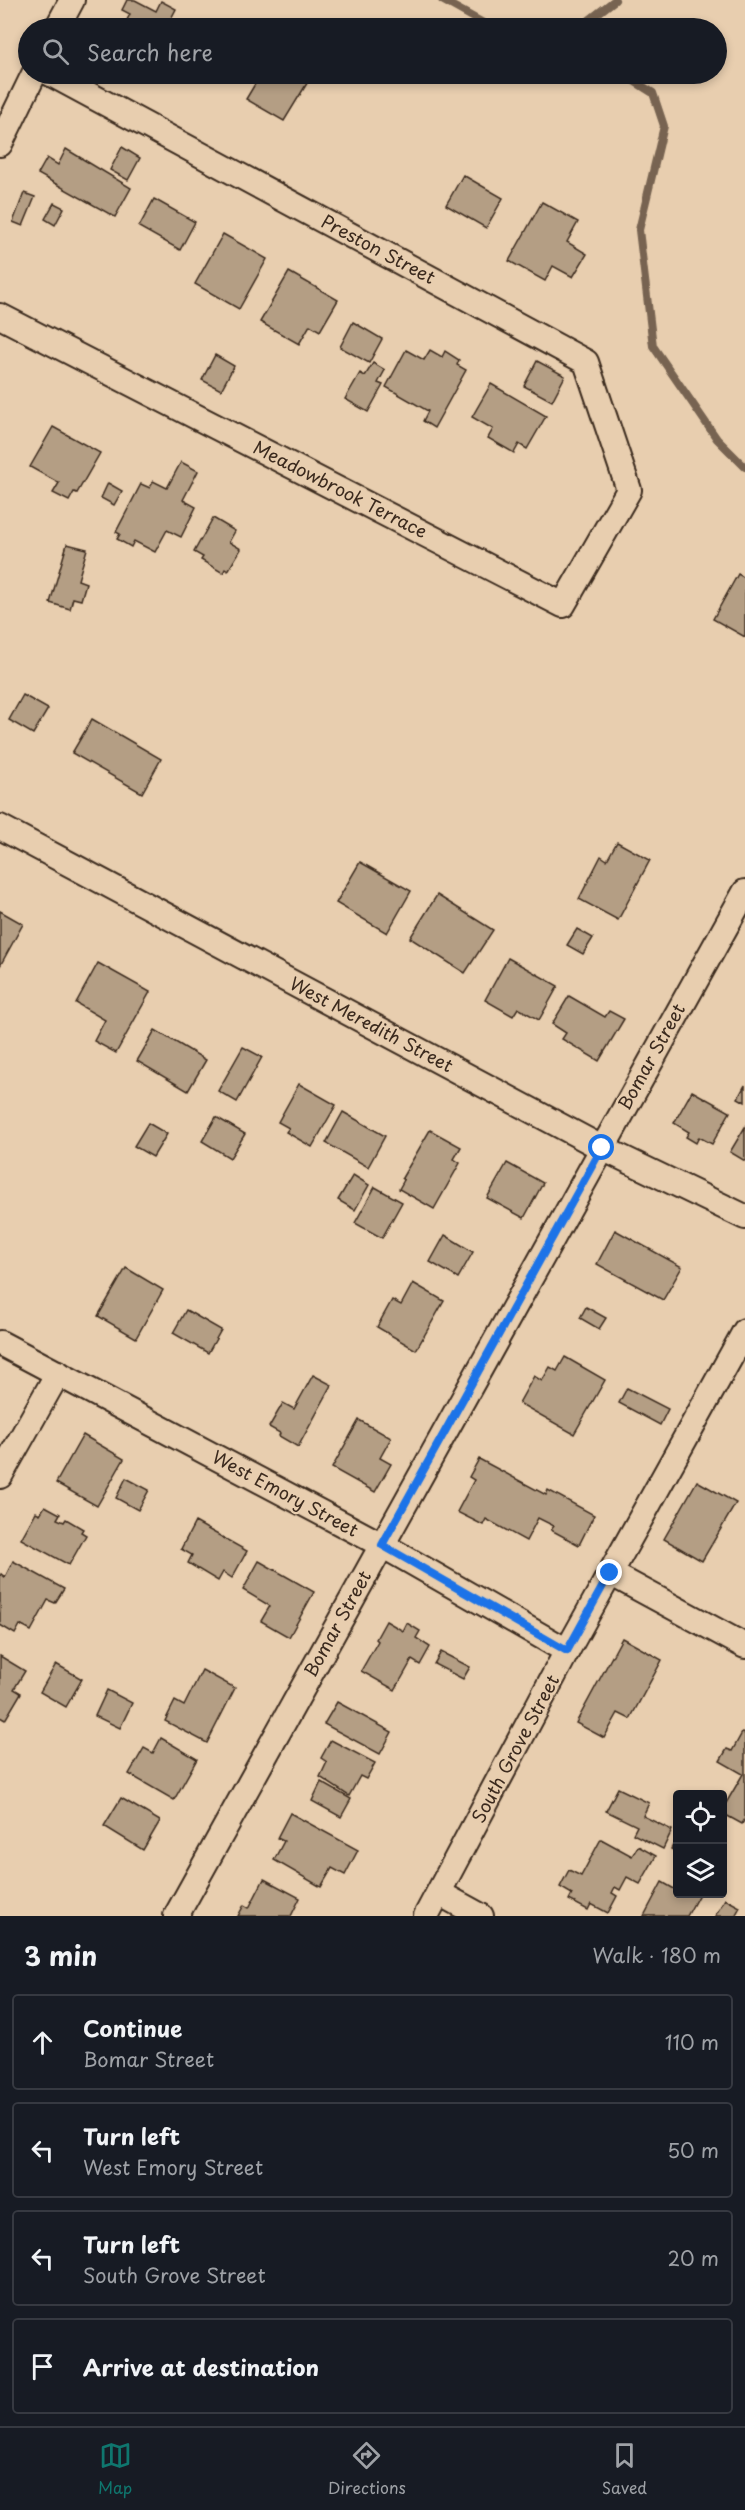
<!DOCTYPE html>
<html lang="en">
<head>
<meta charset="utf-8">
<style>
  :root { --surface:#171b24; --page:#20242c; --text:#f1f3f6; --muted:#9ea1a6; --line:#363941; --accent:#0f766e }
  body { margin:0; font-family:"Playpen Sans",sans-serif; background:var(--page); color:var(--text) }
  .controls { position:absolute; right:18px; bottom:18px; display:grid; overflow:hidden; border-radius:6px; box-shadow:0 3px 9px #0003 }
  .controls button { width:54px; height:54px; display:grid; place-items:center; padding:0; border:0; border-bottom:2px solid var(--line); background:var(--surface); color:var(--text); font:30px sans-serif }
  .stop { position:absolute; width:18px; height:18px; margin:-14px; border:4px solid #1a73e8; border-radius:50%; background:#fff }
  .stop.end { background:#1a73e8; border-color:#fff; box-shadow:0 2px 6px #0008 }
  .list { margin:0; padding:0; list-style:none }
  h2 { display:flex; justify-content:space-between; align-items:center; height:78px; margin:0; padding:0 24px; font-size:26px }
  h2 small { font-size:20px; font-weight:400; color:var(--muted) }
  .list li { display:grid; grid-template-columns:39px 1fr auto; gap:18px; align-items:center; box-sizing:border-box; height:96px; margin:0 12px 12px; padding:0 12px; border:2px solid var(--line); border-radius:6px }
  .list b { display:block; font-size:22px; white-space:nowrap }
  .list p { margin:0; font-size:20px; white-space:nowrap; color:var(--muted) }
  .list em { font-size:20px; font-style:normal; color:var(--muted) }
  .icon { flex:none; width:33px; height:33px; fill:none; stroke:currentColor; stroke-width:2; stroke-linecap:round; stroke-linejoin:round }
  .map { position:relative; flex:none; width:745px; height:1916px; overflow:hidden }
  .search { position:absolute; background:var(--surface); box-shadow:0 3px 9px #0003; left:18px; right:18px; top:18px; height:66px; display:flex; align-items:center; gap:15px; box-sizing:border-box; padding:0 21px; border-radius:33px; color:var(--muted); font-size:22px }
  .sheet { height:510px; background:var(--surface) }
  nav { display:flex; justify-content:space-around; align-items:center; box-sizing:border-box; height:84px; border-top:2px solid var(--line); background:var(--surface); font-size:16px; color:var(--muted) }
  nav a { display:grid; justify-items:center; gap:3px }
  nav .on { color:var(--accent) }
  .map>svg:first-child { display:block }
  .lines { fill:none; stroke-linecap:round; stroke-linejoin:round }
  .stream { stroke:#776451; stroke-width:8 }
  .building { fill:#b49e84; stroke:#3b2a1e; stroke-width:1.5 }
  .minor-casing { stroke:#3b2a1e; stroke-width:28 }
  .minor { stroke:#e8ceaf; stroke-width:24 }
  .route { stroke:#1a73e8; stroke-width:8 }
  .labels { text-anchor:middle; stroke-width:4.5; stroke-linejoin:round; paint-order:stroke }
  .street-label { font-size:18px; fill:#3b2a1e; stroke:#e8ceaf }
</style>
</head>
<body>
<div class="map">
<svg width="745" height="1916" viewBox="0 0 745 1916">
  <rect width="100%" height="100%" fill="#e8ceaf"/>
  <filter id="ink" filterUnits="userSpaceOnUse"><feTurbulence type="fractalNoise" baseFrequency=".0167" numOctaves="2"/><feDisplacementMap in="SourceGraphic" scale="12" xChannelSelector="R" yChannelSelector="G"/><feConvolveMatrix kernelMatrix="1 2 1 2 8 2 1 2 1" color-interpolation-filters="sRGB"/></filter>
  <g filter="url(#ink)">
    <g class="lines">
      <!-- stream -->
      <g class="stream">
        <path d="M 442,0 L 492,28"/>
        <path d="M 579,28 L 615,0"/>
        <path d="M 623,74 L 653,93 L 664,126 L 639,230 L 653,346 L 717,439 L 745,467"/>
      </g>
    </g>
    <!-- building -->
    <g class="building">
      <path d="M 127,0 L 135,0 L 156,11 L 161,1 L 176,9 L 166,28 L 123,28 L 130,14 L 122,10 Z"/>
      <path d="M 261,74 L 272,74 L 284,81 L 288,74 L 298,74 L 309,80 L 284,121 L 246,99 Z"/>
      <path d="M 122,147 L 140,158 L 128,180 L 110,170 Z"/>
      <path d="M 66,149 L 131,188 L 115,217 L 38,174 L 47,158 L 58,165 Z"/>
      <path d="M 463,175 L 503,198 L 486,228 L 446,205 Z"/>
      <path d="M 24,193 L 35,197 L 23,226 L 13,222 Z"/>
      <path d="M 154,199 L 195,222 L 180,250 L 139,227 Z"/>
      <path d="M 542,202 L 578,222 L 567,242 L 587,254 L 573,277 L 553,266 L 545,281 L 509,261 Z"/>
      <path d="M 54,203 L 64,208 L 55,225 L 45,219 Z"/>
      <path d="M 223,234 L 267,259 L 239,309 L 195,284 Z"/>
      <path d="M 289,272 L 338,300 L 320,331 L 310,325 L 299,344 L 260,322 Z"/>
      <path d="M 353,322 L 382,339 L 369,363 L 340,347 Z"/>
      <path d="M 406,350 L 424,360 L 430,350 L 442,357 L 445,351 L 459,360 L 457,365 L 466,370 L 434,428 L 423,421 L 428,411 L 386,387 Z"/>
      <path d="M 215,355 L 234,366 L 221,390 L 202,380 Z"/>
      <path d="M 537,361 L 565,376 L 552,401 L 524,386 Z"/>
      <path d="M 373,363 L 385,370 L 378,383 L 383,385 L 368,412 L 345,399 L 360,373 L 365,376 Z"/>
      <path d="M 491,384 L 546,416 L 527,449 L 519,444 L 514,453 L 488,438 L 493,429 L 472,417 Z"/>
      <path d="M 53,427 L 100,453 L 77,493 L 74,492 L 69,501 L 53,493 L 59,483 L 30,467 Z"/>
      <path d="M 181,462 L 198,471 L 183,500 L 196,507 L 181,537 L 167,530 L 155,552 L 134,541 L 131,547 L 117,539 L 120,534 L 116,532 L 141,484 L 150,488 L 153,481 L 167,488 Z"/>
      <path d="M 108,483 L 122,491 L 114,505 L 101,498 Z"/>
      <path d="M 213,518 L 235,531 L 229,542 L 241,549 L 228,571 L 225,569 L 223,573 L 201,560 L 203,557 L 194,552 Z"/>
      <path d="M 67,544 L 87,549 L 78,580 L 86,583 L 81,600 L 73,598 L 70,609 L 50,603 Z"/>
      <path d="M 738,574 L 745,578 L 745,637 L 713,619 Z"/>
      <path d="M 23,695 L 48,709 L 33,734 L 9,720 Z"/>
      <path d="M 92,719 L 161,759 L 142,793 L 72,753 Z"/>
      <path d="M 617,842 L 650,860 L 618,920 L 579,899 L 601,856 L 607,860 Z"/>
      <path d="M 360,862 L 411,891 L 387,933 L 336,903 Z"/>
      <path d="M 437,895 L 493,930 L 465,973 L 410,938 Z"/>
      <path d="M 0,911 L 23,924 L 0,966 Z"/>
      <path d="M 577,929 L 593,938 L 583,954 L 567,945 Z"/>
      <path d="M 508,958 L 558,986 L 539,1020 L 518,1008 L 513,1016 L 485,1000 Z"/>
      <path d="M 98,963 L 150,992 L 116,1053 L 94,1041 L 105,1020 L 76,1003 Z"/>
      <path d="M 569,996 L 605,1017 L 609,1011 L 624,1019 L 599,1061 L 562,1039 L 566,1033 L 552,1024 Z"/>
      <path d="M 155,1030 L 206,1060 L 188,1091 L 137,1061 Z"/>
      <path d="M 243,1047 L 262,1057 L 237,1102 L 218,1091 Z"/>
      <path d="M 299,1084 L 336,1105 L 312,1147 L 286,1132 L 289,1128 L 278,1122 Z"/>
      <path d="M 745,1085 L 745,1102 L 738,1098 Z"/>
      <path d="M 692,1091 L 730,1112 L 712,1144 L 699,1137 L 696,1143 L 686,1137 L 689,1132 L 674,1123 Z"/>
      <path d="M 343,1112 L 385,1136 L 368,1167 L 326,1143 Z"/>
      <path d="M 216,1117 L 245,1134 L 230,1158 L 202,1141 Z"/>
      <path d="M 148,1123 L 167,1134 L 153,1157 L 134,1146 Z"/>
      <path d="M 745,1127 L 745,1161 L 730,1152 Z"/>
      <path d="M 430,1130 L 461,1147 L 454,1159 L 460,1163 L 434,1209 L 399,1189 L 404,1180 L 402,1178 Z"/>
      <path d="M 507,1163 L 543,1183 L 524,1218 L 487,1198 Z"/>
      <path d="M 353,1175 L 369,1185 L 355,1210 L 338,1200 Z"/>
      <path d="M 375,1187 L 402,1202 L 382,1238 L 355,1223 Z"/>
      <path d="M 615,1230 L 682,1267 L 663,1300 L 597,1264 Z"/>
      <path d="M 445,1235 L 473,1252 L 458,1278 L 430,1262 Z"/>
      <path d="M 126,1268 L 163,1290 L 136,1338 L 98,1316 Z"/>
      <path d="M 413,1283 L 444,1301 L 416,1350 L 377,1327 L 392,1300 L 401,1305 Z"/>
      <path d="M 586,1307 L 606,1318 L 599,1329 L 580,1318 Z"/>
      <path d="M 186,1310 L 221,1330 L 208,1353 L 173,1333 Z"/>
      <path d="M 565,1357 L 605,1380 L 574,1434 L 519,1403 L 534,1376 L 542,1381 L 550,1367 L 557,1371 Z"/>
      <path d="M 313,1375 L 332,1385 L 298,1447 L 279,1436 L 280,1433 L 269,1427 L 283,1403 L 294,1409 Z"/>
      <path d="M 627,1388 L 668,1409 L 660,1425 L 619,1403 Z"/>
      <path d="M 359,1420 L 391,1438 L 380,1458 L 391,1464 L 375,1492 L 332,1468 Z"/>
      <path d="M 83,1435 L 124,1459 L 97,1506 L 56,1483 Z"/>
      <path d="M 479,1459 L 546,1495 L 548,1490 L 594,1515 L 579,1545 L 551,1530 L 554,1526 L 538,1518 L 526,1541 L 486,1519 L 483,1525 L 457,1512 L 474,1480 L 469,1477 Z"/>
      <path d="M 126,1478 L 149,1490 L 138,1510 L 116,1498 Z"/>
      <path d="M 697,1481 L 736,1503 L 702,1561 L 664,1539 Z"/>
      <path d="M 45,1506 L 60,1514 L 57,1519 L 64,1522 L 66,1519 L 83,1529 L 81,1532 L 86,1535 L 69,1565 L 21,1539 L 36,1512 L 40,1514 Z"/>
      <path d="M 195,1522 L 247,1551 L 232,1578 L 223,1572 L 218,1581 L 188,1563 L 192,1555 L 181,1549 Z"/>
      <path d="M 13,1561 L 64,1589 L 55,1603 L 48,1600 L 31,1631 L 20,1625 L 15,1634 L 0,1625 L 0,1576 L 1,1574 L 5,1577 Z"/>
      <path d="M 259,1561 L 314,1592 L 289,1637 L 261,1621 L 270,1606 L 243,1590 Z"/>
      <path d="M 386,1621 L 403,1631 L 407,1623 L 420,1631 L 416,1638 L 430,1647 L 420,1665 L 412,1660 L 395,1690 L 361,1671 L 378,1641 L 376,1639 Z"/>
      <path d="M 622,1638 L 662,1660 L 630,1719 L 618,1713 L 604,1738 L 576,1723 Z"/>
      <path d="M 441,1652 L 470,1667 L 463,1679 L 434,1664 Z"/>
      <path d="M 0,1656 L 25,1671 L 14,1689 L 21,1693 L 5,1720 L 0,1717 Z"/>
      <path d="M 56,1664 L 82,1679 L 66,1707 L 40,1692 Z"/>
      <path d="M 202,1670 L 235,1688 L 207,1743 L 165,1721 L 175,1701 L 184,1706 Z"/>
      <path d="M 107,1690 L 132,1703 L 120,1728 L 95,1716 Z"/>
      <path d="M 337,1702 L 392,1732 L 380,1754 L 324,1724 Z"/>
      <path d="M 742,1733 L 745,1734 L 745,1819 L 742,1824 L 722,1813 L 722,1810 L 743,1774 L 720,1761 L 727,1749 L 732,1751 Z"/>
      <path d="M 161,1738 L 197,1759 L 174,1800 L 129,1774 L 144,1748 L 153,1753 Z"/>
      <path d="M 331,1740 L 375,1763 L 366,1779 L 360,1776 L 349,1796 L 320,1777 L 327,1762 L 321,1758 Z"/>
      <path d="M 321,1782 L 351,1799 L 341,1817 L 312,1801 Z"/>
      <path d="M 618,1788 L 649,1803 L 643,1816 L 672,1830 L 663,1849 L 633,1834 L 637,1826 L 606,1811 Z"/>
      <path d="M 121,1798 L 160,1821 L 143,1850 L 104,1826 Z"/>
      <path d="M 290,1813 L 358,1850 L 345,1875 L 332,1868 L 321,1887 L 274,1860 L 284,1841 L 277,1838 Z"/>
      <path d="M 678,1836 L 678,1853 L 671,1849 Z"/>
      <path d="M 601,1839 L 632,1856 L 638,1846 L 656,1856 L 640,1884 L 627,1877 L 620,1890 L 615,1887 L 612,1893 L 617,1896 L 608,1913 L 591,1904 L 588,1910 L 569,1900 L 572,1894 L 560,1887 L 569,1870 L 581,1876 Z"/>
      <path d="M 264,1879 L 300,1898 L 291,1916 L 238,1916 L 244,1905 L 249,1908 Z"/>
      <path d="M 662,1882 L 676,1890 L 678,1887 L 678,1894 L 699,1894 L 687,1916 L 644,1916 Z"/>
      <path d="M 725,1899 L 740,1907 L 735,1916 L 715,1916 Z"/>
    </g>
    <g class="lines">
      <!-- minor casing -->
      <g class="minor-casing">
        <g id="minor">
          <path d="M 57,28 L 72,0"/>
          <path d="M 0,144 L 34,74"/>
          <path d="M 0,316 L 563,605 L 629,490 L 586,362 L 51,74"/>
          <path d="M 0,827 L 602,1148 L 745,1217"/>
          <path d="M 0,1343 L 382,1545 L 567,1651"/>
          <path d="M 0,1476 L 58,1373"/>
          <path d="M 610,1573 L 745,1646"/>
          <path d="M 439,1893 L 481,1916"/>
          <path d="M 176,1916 L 745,892"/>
          <path d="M 426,1916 L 567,1651 L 745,1331"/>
        </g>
      </g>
      <!-- minor -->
      <use href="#minor" class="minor"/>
    </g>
  </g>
  <g class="lines" filter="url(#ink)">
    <!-- route -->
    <path class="route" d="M 602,1148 L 382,1545 L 567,1651 L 610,1573"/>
  </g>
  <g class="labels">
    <!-- street labels -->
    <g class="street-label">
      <text transform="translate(378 250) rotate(28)" y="6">Preston Street</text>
      <text transform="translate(340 490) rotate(27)" y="6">Meadowbrook Terrace</text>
      <text transform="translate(371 1025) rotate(28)" y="6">West Meredith Street</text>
      <text transform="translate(652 1057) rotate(-61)" y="6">Bomar Street</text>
      <text transform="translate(285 1494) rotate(28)" y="6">West Emory Street</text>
      <text transform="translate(338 1624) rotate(-61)" y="6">Bomar Street</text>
      <text transform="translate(516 1749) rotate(-62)" y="6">South Grove Street</text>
    </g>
  </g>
</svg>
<div class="controls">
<button><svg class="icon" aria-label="locate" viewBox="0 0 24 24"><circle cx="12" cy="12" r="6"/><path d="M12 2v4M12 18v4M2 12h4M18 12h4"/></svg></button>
<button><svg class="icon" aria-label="layers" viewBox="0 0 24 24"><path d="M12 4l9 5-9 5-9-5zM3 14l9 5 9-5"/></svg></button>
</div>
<div class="stop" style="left:602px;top:1148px"></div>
<div class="stop end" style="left:610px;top:1573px"></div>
<div class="search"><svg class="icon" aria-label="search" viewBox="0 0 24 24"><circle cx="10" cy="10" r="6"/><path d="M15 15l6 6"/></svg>Search here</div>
</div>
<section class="sheet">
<h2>3 min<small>Walk · 180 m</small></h2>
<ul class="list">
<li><svg class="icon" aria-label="ahead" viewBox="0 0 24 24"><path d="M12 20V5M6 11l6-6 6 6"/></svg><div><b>Continue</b><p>Bomar Street</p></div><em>110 m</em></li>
<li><svg class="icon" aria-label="left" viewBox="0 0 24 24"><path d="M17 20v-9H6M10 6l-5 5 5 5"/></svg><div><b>Turn left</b><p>West Emory Street</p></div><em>50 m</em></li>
<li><svg class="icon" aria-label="left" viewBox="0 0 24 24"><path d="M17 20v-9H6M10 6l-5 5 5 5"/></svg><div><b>Turn left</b><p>South Grove Street</p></div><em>20 m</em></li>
<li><svg class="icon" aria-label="arrive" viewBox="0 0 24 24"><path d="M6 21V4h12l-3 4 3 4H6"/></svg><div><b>Arrive at destination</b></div></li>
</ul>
</section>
<nav>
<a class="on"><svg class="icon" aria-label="map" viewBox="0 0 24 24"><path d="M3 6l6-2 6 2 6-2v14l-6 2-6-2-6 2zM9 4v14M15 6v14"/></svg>Map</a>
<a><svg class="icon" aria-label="directions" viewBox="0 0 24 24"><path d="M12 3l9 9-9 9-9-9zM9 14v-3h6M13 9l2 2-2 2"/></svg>Directions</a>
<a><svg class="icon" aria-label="saved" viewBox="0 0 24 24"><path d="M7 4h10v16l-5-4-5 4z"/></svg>Saved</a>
</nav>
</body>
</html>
